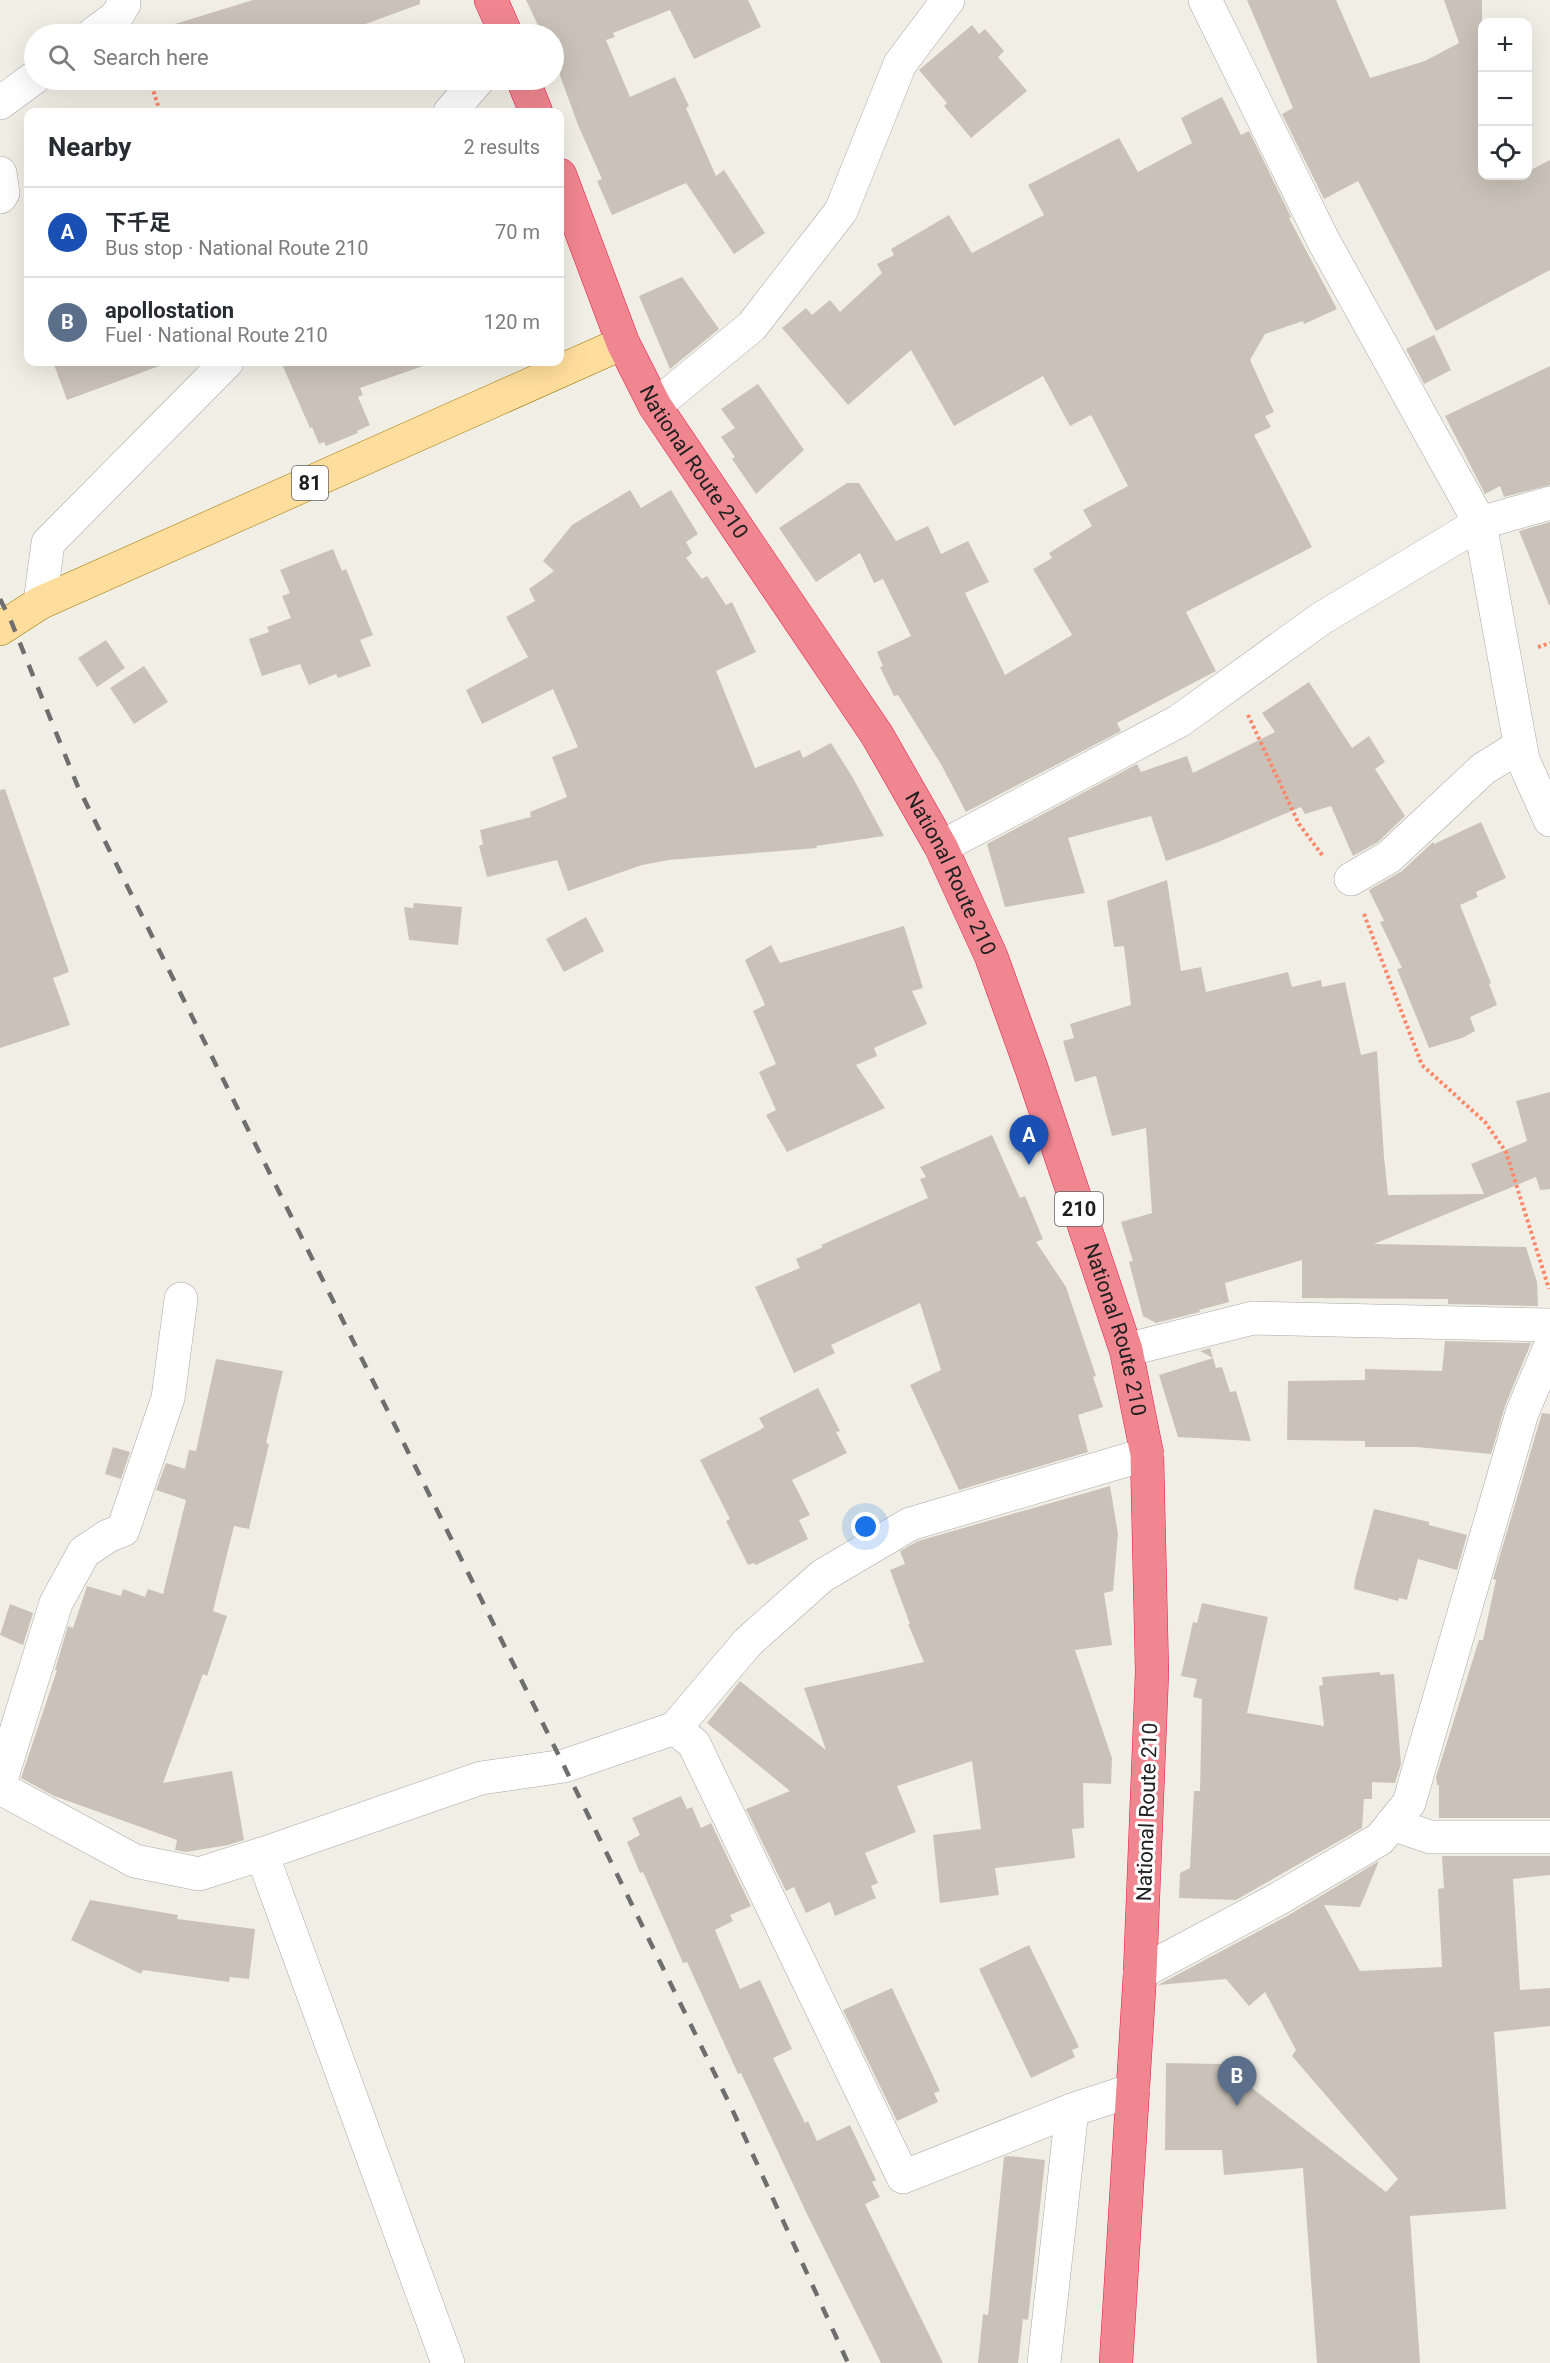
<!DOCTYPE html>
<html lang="en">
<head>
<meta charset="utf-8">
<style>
  :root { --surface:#fff; --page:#f7f7f7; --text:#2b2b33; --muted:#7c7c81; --line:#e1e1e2; --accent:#d01400 }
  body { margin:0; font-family:Roboto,"Noto Sans JP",sans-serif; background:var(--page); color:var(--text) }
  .controls { position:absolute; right:18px; top:18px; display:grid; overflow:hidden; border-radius:12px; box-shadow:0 6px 24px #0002 }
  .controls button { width:54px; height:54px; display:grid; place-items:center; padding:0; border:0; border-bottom:2px solid var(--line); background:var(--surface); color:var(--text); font:30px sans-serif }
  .you { position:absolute; left:866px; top:1527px; width:21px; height:21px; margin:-15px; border:4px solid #fff; border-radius:50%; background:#1a73e8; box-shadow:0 0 0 9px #1a73e833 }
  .badge { display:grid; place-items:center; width:39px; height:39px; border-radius:50%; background:var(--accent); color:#fff; font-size:20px; font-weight:700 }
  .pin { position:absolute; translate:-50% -50px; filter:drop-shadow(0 2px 3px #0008) }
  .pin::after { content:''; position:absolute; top:32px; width:21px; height:18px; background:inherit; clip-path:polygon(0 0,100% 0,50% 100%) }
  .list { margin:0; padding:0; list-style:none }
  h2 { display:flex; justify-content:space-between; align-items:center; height:78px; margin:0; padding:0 24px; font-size:26px }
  h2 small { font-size:20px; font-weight:400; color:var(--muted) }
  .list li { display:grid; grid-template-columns:39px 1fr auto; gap:18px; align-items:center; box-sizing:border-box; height:90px; padding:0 24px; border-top:2px solid var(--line) }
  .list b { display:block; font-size:22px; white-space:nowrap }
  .list p { margin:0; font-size:20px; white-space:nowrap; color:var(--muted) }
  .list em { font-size:20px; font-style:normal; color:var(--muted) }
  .icon { flex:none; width:33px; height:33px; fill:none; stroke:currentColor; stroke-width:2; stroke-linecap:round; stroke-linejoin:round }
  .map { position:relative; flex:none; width:1550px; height:2363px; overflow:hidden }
  .search { position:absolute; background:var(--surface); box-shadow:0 6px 24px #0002; left:24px; top:24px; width:540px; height:66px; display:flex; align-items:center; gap:15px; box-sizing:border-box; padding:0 21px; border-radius:33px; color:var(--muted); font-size:22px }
  .panel { position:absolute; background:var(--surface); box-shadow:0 6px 24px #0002; left:24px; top:108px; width:540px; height:258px; border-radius:12px }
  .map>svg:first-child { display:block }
  .building { fill:#cac2b8 }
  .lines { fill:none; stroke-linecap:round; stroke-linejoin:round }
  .minor-casing { stroke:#a7a7a7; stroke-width:34 }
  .major-casing { stroke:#9c7700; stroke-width:34 }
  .highway-casing { stroke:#ed154b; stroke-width:34 }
  .path { stroke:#ff8769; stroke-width:4; stroke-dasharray:3 3; stroke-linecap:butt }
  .minor { stroke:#fff; stroke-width:33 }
  .major { stroke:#ffde9d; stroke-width:33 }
  .highway { stroke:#f08690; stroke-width:33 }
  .rail { stroke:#6e6e6e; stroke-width:4.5; stroke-dasharray:12 12; stroke-linecap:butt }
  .labels { text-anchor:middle; stroke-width:6; stroke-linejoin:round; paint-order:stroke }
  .shield { fill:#fff; stroke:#636363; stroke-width:1.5 }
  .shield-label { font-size:20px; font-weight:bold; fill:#202020 }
  .street-label { font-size:21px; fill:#202020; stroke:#fff }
</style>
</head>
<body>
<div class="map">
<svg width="1550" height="2363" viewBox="0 0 1550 2363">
  <rect width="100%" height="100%" fill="#f1efe5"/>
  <!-- building -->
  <g class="building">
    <path d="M 253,0 L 420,0 L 420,4 L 363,25 L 366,34 L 167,34 L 165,27 Z"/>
    <path d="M 526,0 L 748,0 L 761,27 L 694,59 L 670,10 L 613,33 L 615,37 L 606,40 L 630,97 L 675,77 L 689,106 L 686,108 L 716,176 L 724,170 L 765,233 L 734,254 L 686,183 L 612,215 L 597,181 L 602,179 L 578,125 L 554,59 L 554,34 L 542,34 Z"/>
    <path d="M 1247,0 L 1336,0 L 1370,78 L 1425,61 L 1459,43 L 1444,0 L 1482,0 L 1482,176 L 1527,176 L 1527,172 L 1550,160 L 1550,270 L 1436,331 L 1358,181 L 1324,199 L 1282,114 L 1293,108 Z"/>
    <path d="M 972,25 L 979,34 L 985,29 L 1004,51 L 998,57 L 1027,91 L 971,138 L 944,106 L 947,103 L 919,70 Z"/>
    <path d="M 1222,97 L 1241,135 L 1249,131 L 1291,217 L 1289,218 L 1337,309 L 1304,324 L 1303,321 L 1265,334 L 1250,360 L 1274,412 L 1265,416 L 1271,427 L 1254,435 L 1312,547 L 1186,612 L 1216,671 L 1117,723 L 1121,731 L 966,812 L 942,766 L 898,695 L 894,696 L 880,667 L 883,666 L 877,652 L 911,636 L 883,579 L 874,583 L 860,553 L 816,582 L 779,528 L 847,483 L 859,483 L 896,541 L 928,526 L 941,554 L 968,541 L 989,582 L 965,593 L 1005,675 L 1072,635 L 1033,569 L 1052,558 L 1049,553 L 1092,526 L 1083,510 L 1128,486 L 1091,415 L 1070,426 L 1043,376 L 954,426 L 911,350 L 848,405 L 782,328 L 806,308 L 812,315 L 830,300 L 840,312 L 882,273 L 877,264 L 894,255 L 891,249 L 949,215 L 972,253 L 1044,215 L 1028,185 L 1119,138 L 1138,172 L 1192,143 L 1181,118 Z"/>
    <path d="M 682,277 L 719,329 L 670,369 L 639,296 Z"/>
    <path d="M 1434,335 L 1451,370 L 1424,384 L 1406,349 Z"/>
    <path d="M 53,362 L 162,362 L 162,365 L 67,400 Z"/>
    <path d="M 281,362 L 422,362 L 423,366 L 360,388 L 363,395 L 358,397 L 370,425 L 357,431 L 358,433 L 326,446 L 324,442 L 319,444 L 312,427 L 310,428 Z"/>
    <path d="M 1550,366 L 1550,485 L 1504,497 L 1500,486 L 1485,494 L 1445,416 Z"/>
    <path d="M 758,384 L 804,450 L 756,494 L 732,459 L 735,457 L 721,437 L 735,428 L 721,409 Z"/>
    <path d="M 630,490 L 641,508 L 671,490 L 698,534 L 686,542 L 692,553 L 686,558 L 702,579 L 707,576 L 726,605 L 732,602 L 756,652 L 716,671 L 755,768 L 800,750 L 803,758 L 831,743 L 853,778 L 884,836 L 816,846 L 817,848 L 669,860 L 642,865 L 568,891 L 557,860 L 487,877 L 479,846 L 483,844 L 480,830 L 531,817 L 530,812 L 567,797 L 552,757 L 578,747 L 553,689 L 482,724 L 466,690 L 528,657 L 506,617 L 535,601 L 529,589 L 554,571 L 543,561 L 572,525 Z"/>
    <path d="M 1550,522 L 1550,605 L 1549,605 L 1519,531 Z"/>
    <path d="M 333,549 L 342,571 L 346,569 L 373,635 L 360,640 L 371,666 L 338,678 L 336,674 L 309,685 L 300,664 L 262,676 L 249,639 L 269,632 L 267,627 L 291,618 L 282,596 L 290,593 L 280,570 Z"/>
    <path d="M 106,640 L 125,668 L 97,687 L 78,658 Z"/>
    <path d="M 144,666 L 168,702 L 134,724 L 110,688 Z"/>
    <path d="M 1309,682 L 1352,748 L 1369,736 L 1385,762 L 1375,769 L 1405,816 L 1378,842 L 1353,856 L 1331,806 L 1305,814 L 1301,807 L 1211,845 L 1166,861 L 1151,816 L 1068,838 L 1085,893 L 1005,907 L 987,844 L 1137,764 L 1141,772 L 1187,756 L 1193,773 L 1275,732 L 1262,713 Z"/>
    <path d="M 5,789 L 69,972 L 53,978 L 70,1025 L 0,1048 L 0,790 Z"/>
    <path d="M 1481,822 L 1506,878 L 1476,892 L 1478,897 L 1460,905 L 1491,983 L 1489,984 L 1497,1005 L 1470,1017 L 1475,1031 L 1462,1038 L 1429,1048 L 1397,969 L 1402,968 L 1380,922 L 1384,921 L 1369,890 L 1402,871 L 1433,842 L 1434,844 Z"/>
    <path d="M 1167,880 L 1181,971 L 1201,967 L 1206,992 L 1288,972 L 1292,987 L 1321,980 L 1322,987 L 1345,982 L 1361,1055 L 1377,1051 L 1384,1157 L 1388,1195 L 1484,1194 L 1471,1164 L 1527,1141 L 1516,1101 L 1550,1092 L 1550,1189 L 1540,1190 L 1536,1177 L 1374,1244 L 1526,1247 L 1537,1282 L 1538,1306 L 1448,1304 L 1448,1299 L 1302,1298 L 1302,1260 L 1225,1283 L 1229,1302 L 1199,1310 L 1200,1312 L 1156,1323 L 1143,1316 L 1129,1262 L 1133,1261 L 1121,1222 L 1152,1213 L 1146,1128 L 1112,1136 L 1096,1076 L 1075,1082 L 1063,1041 L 1074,1038 L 1070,1024 L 1131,1005 L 1124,946 L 1114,947 L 1107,901 Z"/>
    <path d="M 414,903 L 462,907 L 458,945 L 409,940 L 404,907 L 413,908 Z"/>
    <path d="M 586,917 L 604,951 L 564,972 L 546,939 Z"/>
    <path d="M 904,926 L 923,988 L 912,991 L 927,1024 L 874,1048 L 877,1056 L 856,1065 L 885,1108 L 787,1152 L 766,1115 L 776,1110 L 759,1072 L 776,1064 L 753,1011 L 765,1005 L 745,960 L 771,945 L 780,963 Z"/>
    <path d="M 992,1135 L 1020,1198 L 1025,1196 L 1043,1239 L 1036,1242 L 1066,1287 L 1096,1376 L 1093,1377 L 1103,1407 L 1078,1415 L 1088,1452 L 959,1490 L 910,1385 L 941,1370 L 920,1303 L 831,1345 L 835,1353 L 794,1373 L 755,1287 L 800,1268 L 796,1259 L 823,1247 L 821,1245 L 928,1198 L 920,1179 L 926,1177 L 920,1167 Z"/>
    <path d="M 1445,1341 L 1531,1343 L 1505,1406 L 1491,1454 L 1417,1447 L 1365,1447 L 1365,1441 L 1287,1440 L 1288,1381 L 1365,1380 L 1365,1369 L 1442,1371 Z"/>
    <path d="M 1210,1348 L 1216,1368 L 1222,1367 L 1230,1392 L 1236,1391 L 1251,1441 L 1178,1437 L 1159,1375 L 1213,1358 L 1200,1351 Z"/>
    <path d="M 216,1359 L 283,1371 L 266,1443 L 269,1444 L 249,1529 L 234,1526 L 213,1611 L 227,1616 L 207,1676 L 203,1674 L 163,1783 L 232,1771 L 244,1840 L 228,1845 L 186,1852 L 175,1850 L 177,1840 L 54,1796 L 21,1778 L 57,1670 L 55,1670 L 68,1626 L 73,1628 L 87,1586 L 121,1596 L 123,1589 L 145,1597 L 148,1589 L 163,1594 L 186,1500 L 156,1490 L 166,1463 L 185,1469 L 189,1450 L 196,1451 Z"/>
    <path d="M 818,1388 L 840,1431 L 836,1432 L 847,1453 L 792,1480 L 810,1515 L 799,1520 L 808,1539 L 756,1565 L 754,1563 L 748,1565 L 726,1521 L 730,1519 L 700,1460 L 760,1430 L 764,1427 L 759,1418 Z"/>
    <path d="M 1542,1413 L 1550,1414 L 1550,1818 L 1439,1818 L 1439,1785 L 1437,1785 L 1436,1777 L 1479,1640 L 1483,1640 L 1496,1580 L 1493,1579 Z"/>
    <path d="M 113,1447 L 130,1452 L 121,1479 L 105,1474 Z"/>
    <path d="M 1110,1486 L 1118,1534 L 1113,1591 L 1104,1593 L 1112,1645 L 1075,1650 L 1112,1758 L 1111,1784 L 1083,1783 L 1084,1828 L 1072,1829 L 1075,1858 L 995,1868 L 999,1895 L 940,1903 L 933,1835 L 981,1829 L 972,1761 L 897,1786 L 916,1832 L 865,1853 L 878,1883 L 871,1886 L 876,1898 L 835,1916 L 830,1902 L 806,1913 L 794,1887 L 786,1891 L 746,1809 L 790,1791 L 707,1723 L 740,1681 L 826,1750 L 804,1688 L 924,1662 L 908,1624 L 910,1624 L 890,1570 L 905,1564 L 900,1551 L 918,1541 Z"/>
    <path d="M 1374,1509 L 1429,1522 L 1429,1525 L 1467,1535 L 1457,1570 L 1418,1559 L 1407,1600 L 1399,1598 L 1398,1601 L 1354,1589 L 1355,1580 Z"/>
    <path d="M 1202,1603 L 1268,1617 L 1247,1713 L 1324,1726 L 1319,1686 L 1323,1685 L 1322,1677 L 1380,1672 L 1380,1675 L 1394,1674 L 1401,1764 L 1395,1783 L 1372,1782 L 1372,1799 L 1364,1799 L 1362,1828 L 1236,1900 L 1179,1898 L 1180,1873 L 1190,1868 L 1194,1791 L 1200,1791 L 1202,1699 L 1193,1697 L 1197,1679 L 1181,1676 L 1193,1622 L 1197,1623 Z"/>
    <path d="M 10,1604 L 33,1613 L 23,1645 L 0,1635 Z"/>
    <path d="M 681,1796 L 687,1809 L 692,1807 L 701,1828 L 711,1823 L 751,1906 L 730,1915 L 733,1921 L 715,1930 L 740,1989 L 760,1980 L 792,2049 L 773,2058 L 805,2123 L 808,2121 L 817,2141 L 850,2125 L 876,2180 L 872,2182 L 880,2197 L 865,2204 L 943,2363 L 881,2363 L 807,2214 L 741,2073 L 738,2074 L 687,1962 L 683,1963 L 643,1872 L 640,1873 L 627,1842 L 640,1835 L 632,1818 Z"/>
    <path d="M 1442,1856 L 1550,1856 L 1550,1875 L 1513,1879 L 1520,1990 L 1550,1988 L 1550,2026 L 1494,2032 L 1506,2209 L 1410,2216 L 1420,2363 L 1317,2363 L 1303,2168 L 1224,2175 L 1222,2150 L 1165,2150 L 1166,2063 L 1221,2064 L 1386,2192 L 1398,2179 L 1292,2056 L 1296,2050 L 1265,1992 L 1249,2006 L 1226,1979 L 1158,1985 L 1287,1916 L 1379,1861 L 1360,1907 L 1324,1905 L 1360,1971 L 1442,1967 L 1438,1889 L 1444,1888 Z"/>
    <path d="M 90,1900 L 178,1915 L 177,1919 L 255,1929 L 249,1979 L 230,1977 L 229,1982 L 143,1970 L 141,1974 L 71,1940 Z"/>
    <path d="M 1029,1945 L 1079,2047 L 1072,2050 L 1075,2057 L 1031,2078 L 979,1969 Z"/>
    <path d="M 892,1988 L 940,2091 L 934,2093 L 938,2102 L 897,2121 L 843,2010 Z"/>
    <path d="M 1008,2156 L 1045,2160 L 1028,2320 L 1023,2319 L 1018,2363 L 978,2363 L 983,2314 L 988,2315 L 1004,2157 Z"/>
  </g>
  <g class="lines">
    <!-- minor casing -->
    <g class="minor-casing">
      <g id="minor">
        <path d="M 1205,0 L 1323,240 L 1480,523 L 1523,760 L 1550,820"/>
        <path d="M 93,34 L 116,17 L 124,4 L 123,0"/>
        <path d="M 0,103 L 34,78"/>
        <path d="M 450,112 L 478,80"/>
        <path d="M 0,173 L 3,193 L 0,197"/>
        <path d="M 655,406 L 752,326 L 841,211 L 900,64 L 948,0"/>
        <path d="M 40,603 L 48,543 L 227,362"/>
        <path d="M 941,847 L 1179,721 L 1322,618 L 1480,523 L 1550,503"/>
        <path d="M 1351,879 L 1389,857 L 1483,769 L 1520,746"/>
        <path d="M 1126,1350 L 1253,1318 L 1550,1325"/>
        <path d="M 675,1728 L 694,1744 L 903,2177 L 1072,2110"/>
        <path d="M 0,1783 L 56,1603 L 84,1552 L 108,1536 L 123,1530 L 168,1398 L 181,1299"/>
        <path d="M 0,1788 L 135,1861 L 199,1874 L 262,1854 L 481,1778 L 564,1766 L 675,1728 L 748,1642 L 822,1576 L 910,1524 L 1147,1454"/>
        <path d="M 1392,1824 L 1430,1837 L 1550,1837"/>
        <path d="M 262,1854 L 448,2363"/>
        <path d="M 1140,1973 L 1278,1899 L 1380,1839 L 1409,1803 L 1522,1413 L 1550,1347"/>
        <path d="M 1044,2363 L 1072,2110 L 1133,2090"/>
      </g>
    </g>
    <!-- major casing -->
    <g class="major-casing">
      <path id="major" d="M 0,629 L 40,603 L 623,343"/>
    </g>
    <!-- highway casing -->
    <g class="highway-casing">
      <g id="highway">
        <path d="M 491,0 L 506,34"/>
        <path d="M 523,80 L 536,112"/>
        <path id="s1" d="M 560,175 L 623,343 L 655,406 L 877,735 L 941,847 L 991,956 L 1032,1070 L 1126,1350 L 1147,1454 L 1152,1672 L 1140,1973 L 1116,2363"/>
      </g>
    </g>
    <!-- path -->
    <g class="path">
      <path d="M 150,80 L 160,112"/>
      <path d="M 1538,647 L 1550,643"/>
      <path d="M 1248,715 L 1299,824 L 1323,856"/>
      <path d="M 1364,914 L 1422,1065 L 1485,1122 L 1506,1152 L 1549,1289"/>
    </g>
    <!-- minor -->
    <use href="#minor" class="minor"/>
    <!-- major -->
    <use href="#major" class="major"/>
    <!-- highway -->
    <use href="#highway" class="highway"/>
    <!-- rail -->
    <path class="rail" d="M 0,599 L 11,621 L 78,787 L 564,1766 L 732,2109 L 848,2363"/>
  </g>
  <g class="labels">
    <!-- shield labels -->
    <g class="shield">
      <rect x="292" y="466" width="36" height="34" rx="4.5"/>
      <rect x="1055" y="1192" width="48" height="34" rx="4.5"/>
    </g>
    <g class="shield-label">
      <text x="310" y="490">81</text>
      <text x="1079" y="1216">210</text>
    </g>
    <!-- street labels -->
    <g class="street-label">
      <text dy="7" stroke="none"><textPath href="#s1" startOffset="318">National Route 210</textPath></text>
      <text dy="7" stroke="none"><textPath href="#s1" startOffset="804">National Route 210</textPath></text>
      <text dy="7" stroke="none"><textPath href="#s1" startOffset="1290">National Route 210</textPath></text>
      <text transform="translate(1147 1812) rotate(-88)" y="7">National Route 210</text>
    </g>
  </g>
</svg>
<div class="controls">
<button>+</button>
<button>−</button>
<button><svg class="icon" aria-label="locate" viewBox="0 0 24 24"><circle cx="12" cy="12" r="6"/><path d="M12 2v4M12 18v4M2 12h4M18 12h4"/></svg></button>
</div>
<div class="you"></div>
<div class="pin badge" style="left:1029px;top:1165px;background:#1a4fb4">A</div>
<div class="pin badge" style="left:1237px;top:2106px;background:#5c6f8a">B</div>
<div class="search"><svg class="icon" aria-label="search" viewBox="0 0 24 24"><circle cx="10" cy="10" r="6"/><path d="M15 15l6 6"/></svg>Search here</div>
<section class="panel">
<h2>Nearby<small>2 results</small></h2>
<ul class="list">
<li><span class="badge" style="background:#1a4fb4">A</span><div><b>下千足</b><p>Bus stop · National Route 210</p></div><em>70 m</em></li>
<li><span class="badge" style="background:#5c6f8a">B</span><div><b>apollostation</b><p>Fuel · National Route 210</p></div><em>120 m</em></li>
</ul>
</section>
</div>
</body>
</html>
